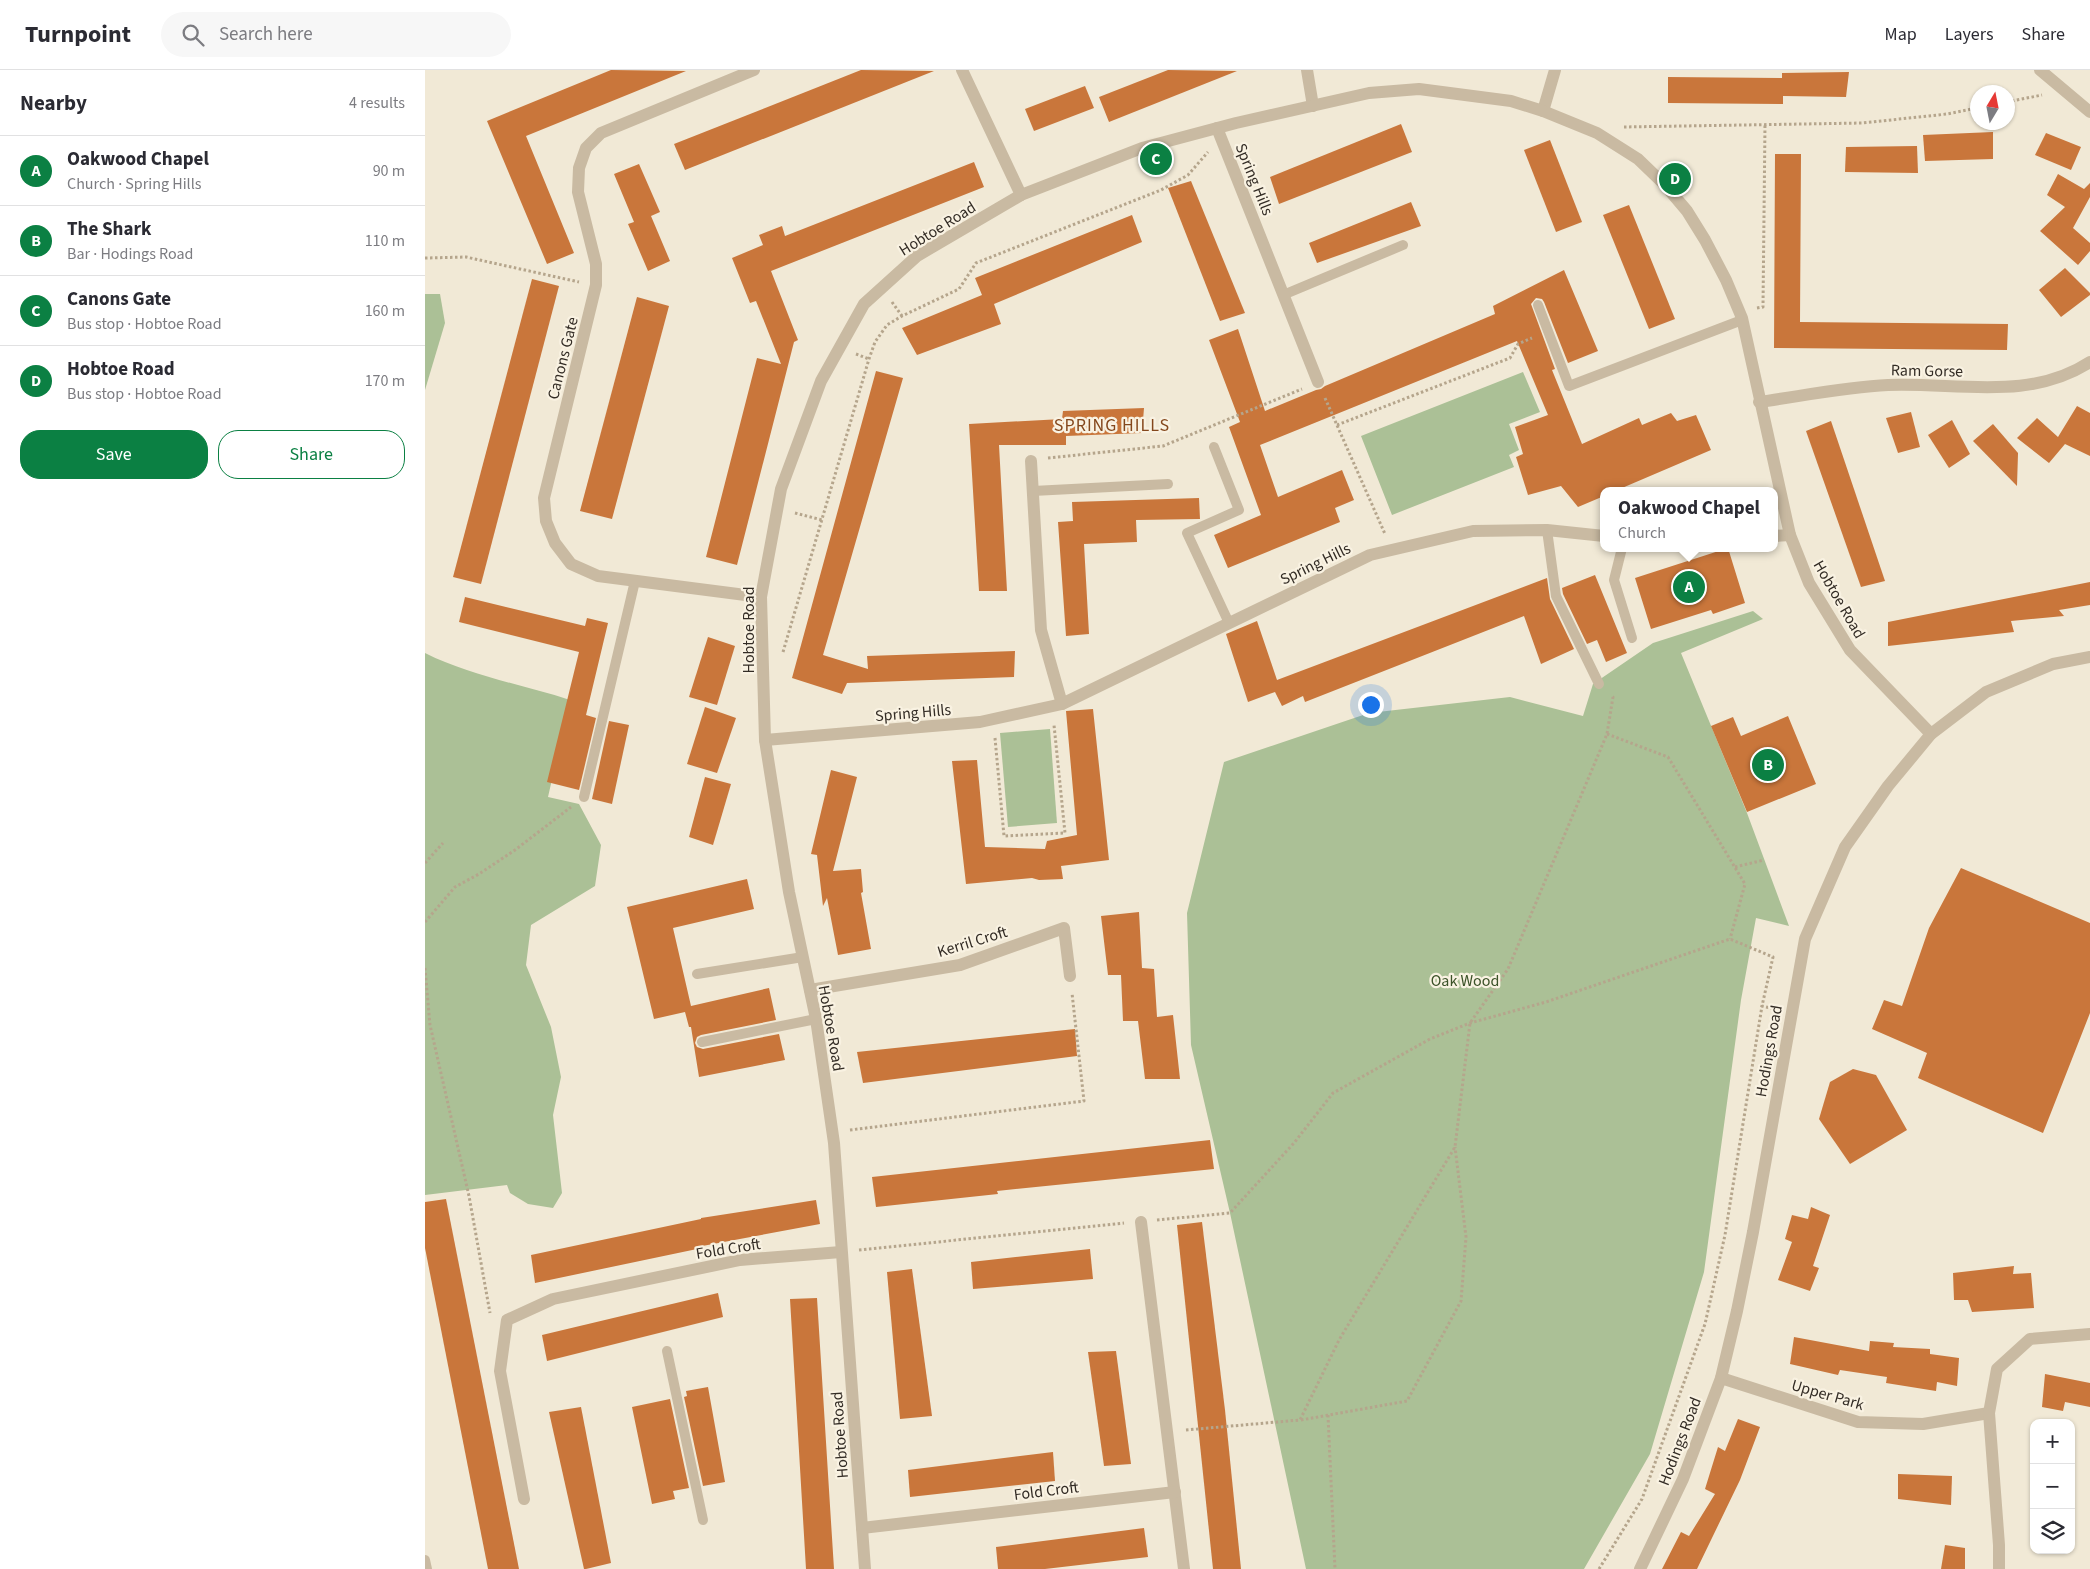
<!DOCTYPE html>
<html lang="en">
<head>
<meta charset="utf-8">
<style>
  :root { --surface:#fff; --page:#f7f7f7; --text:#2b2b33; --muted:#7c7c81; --line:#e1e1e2; --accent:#0b8043 }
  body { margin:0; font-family:"Source Sans 3",sans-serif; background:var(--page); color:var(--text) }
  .controls { position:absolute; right:15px; bottom:15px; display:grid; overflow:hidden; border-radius:10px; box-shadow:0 1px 4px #0004 }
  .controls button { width:45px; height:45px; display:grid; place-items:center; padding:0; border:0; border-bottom:1px solid var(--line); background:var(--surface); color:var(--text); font:25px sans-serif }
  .compass { position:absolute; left:1545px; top:15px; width:45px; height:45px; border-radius:50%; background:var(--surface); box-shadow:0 1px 4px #0004; rotate:10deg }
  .you { position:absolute; left:945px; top:634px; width:18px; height:18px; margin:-12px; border:4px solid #fff; border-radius:50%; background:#1a73e8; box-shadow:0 0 0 8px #1a73e833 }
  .badge { display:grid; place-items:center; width:32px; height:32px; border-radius:50%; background:var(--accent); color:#fff; font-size:16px; font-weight:700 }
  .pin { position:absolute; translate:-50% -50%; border:2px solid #fff; box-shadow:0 1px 5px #0006 }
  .popup { position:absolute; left:1175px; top:417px; width:178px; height:65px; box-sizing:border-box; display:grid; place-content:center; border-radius:10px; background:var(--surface); filter:drop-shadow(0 1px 4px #0005); font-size:16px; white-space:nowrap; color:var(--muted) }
  .popup b { font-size:19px; color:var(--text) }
  .popup::after { content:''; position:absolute; left:50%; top:100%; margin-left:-10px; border:10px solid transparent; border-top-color:var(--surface) }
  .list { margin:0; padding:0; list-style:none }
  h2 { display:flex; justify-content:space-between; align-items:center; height:65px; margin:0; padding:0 20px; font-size:21px }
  h2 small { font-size:16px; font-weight:400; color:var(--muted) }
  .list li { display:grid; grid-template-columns:32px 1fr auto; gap:15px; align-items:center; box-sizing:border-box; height:70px; padding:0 20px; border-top:1px solid var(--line) }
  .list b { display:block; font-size:19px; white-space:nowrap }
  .list p { margin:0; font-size:16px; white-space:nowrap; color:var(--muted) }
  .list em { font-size:16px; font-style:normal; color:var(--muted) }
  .actions { display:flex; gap:10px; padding:15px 20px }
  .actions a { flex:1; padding:11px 0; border:1px solid var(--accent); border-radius:20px; text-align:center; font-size:18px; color:var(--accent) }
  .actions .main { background:var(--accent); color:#fff }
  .icon { flex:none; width:28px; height:28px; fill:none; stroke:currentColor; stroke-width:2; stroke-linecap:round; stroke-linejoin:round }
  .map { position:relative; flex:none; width:1665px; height:1499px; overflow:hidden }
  header { display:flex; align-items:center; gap:30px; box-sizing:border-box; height:70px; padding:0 25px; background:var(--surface); border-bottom:1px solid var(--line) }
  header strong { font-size:24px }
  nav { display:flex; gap:28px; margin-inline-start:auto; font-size:18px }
  .search { width:350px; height:45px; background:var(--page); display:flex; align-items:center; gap:12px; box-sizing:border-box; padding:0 18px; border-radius:28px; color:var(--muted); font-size:19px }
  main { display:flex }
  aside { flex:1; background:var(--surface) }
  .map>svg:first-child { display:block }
  .green { fill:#abc096 }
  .building { fill:#c9763b }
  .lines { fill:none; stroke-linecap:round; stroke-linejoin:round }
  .path { stroke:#b5a58c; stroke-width:3; stroke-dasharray:2.5 2.5; stroke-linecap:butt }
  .service { stroke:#c9baa2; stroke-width:10 }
  .minor { stroke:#c9baa2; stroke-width:12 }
  .labels { text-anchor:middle; stroke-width:4.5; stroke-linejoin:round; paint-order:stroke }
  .street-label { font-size:16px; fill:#332c25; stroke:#f9f2e2 }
  .park-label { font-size:16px; fill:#3b5228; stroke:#f9f2e2 }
  .neighbourhood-label { font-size:18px; letter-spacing:1px; fill:#84471c; stroke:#f9f2e2 }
</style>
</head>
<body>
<header>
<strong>Turnpoint</strong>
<div class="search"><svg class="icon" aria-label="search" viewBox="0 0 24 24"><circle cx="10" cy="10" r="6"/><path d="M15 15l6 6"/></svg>Search here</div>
<nav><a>Map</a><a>Layers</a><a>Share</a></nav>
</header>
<main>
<aside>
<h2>Nearby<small>4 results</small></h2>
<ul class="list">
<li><span class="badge">A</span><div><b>Oakwood Chapel</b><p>Church · Spring Hills</p></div><em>90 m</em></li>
<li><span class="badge">B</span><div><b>The Shark</b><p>Bar · Hodings Road</p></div><em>110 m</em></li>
<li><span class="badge">C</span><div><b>Canons Gate</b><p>Bus stop · Hobtoe Road</p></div><em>160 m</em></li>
<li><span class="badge">D</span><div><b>Hobtoe Road</b><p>Bus stop · Hobtoe Road</p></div><em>170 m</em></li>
</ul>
<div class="actions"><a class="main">Save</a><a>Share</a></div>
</aside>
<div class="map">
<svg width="1665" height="1499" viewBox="0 0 1665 1499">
  <rect width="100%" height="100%" fill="#f1e9d6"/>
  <!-- green -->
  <g class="green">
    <path d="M 0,224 L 15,224 L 20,253 L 0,320 Z"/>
    <path d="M 1098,302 L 1115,342 L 1084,354 L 1094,380 L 1084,385 L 1089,397 L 967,445 L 936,366 Z"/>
    <path d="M 1328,541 L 1338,549 L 1256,583 L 1322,743 L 1364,856 L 1331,848 L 1316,930 L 1279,1202 L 1225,1384 L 1159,1499 L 881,1499 L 805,1143 L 766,975 L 762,843 L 799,692 L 944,643 L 1085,627 L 1158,646 L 1168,614 L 1228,573 Z"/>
    <path d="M 0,583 C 46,606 96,614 145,630 L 123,727 L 154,734 L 176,775 L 170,816 L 106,855 L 101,895 L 126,957 L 136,1007 L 128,1045 L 137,1123 L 128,1138 L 103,1134 L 85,1123 L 82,1115 L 0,1125 Z"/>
    <path d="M 625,659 L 632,753 L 583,757 L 575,663 Z"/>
  </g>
  <!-- building -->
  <g class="building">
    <path d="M 186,0 L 261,1 L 101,66 L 149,183 L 122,194 L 62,51 Z"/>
    <path d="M 436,0 L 509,1 L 260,100 L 249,74 Z"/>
    <path d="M 743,0 L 812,1 L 684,52 L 674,27 Z"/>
    <path d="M 1424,2 L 1421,27 L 1358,26 L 1358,34 L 1243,33 L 1243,7 L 1357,8 L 1357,3 Z"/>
    <path d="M 660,16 L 669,38 L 609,61 L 600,39 Z"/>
    <path d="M 976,54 L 987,82 L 854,134 L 845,107 Z"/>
    <path d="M 1568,62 L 1568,89 L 1500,91 L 1498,65 Z"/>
    <path d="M 1621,63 L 1656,77 L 1646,100 L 1610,85 Z"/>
    <path d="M 1125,70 L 1157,152 L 1131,162 L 1099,80 Z"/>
    <path d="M 1492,76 L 1493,103 L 1420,102 L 1421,77 Z"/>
    <path d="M 1350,84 L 1376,84 L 1375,252 L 1583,254 L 1582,280 L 1349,278 Z"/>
    <path d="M 549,92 L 559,117 L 346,201 L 373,270 L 369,272 L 312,495 L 281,487 L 332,288 L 356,294 L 331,231 L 325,233 L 307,188 L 338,175 L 334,165 L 357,156 L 360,166 Z"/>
    <path d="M 214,94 L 235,142 L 226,146 L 245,191 L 223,201 L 203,154 L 209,152 L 189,104 Z"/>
    <path d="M 1633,104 L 1659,119 L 1665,113 L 1665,127 L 1648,158 L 1665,173 L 1665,181 L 1653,195 L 1615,161 L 1640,137 L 1622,125 Z"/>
    <path d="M 766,111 L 820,243 L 795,251 L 743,118 Z"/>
    <path d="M 986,132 L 996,156 L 892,193 L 884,173 Z"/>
    <path d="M 1204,135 L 1250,249 L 1224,259 L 1178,145 Z"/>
    <path d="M 707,145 L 717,172 L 569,234 L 576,254 L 492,285 L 477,258 L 557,225 L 550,208 Z"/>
    <path d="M 1640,198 L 1665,223 L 1665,225 L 1636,247 L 1614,220 Z"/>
    <path d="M 1139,200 L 1173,281 L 1143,293 L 1119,232 L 1117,229 L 1111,228 L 1106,234 L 1130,299 L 1127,300 L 1157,374 L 1214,348 L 1217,355 L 1246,343 L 1252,351 L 1271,345 L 1286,380 L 1190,421 L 1179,421 L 1179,426 L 1153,437 L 1136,416 L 1103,425 L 1091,387 L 1098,384 L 1090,357 L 1123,345 L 1092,271 L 835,375 L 853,427 L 917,400 L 929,430 L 910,438 L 915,452 L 803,498 L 789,465 L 836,445 L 804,357 L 815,352 L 784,270 L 813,259 L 840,341 L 891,320 L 896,319 L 900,316 L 1070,244 L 1068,236 Z"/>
    <path d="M 107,209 L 134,216 L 56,514 L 28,507 Z"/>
    <path d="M 212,227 L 244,236 L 187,449 L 155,441 Z"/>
    <path d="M 451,301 L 478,308 L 398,585 L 443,599 L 442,586 L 590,581 L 589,607 L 422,613 L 417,624 L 367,608 Z"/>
    <path d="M 1652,336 L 1665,343 L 1665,386 L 1640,374 L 1624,393 L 1592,368 L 1612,348 L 1633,367 Z"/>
    <path d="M 719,338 L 717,363 L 641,366 L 641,375 L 574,375 L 582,521 L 554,521 L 544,354 L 637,349 L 638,341 Z"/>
    <path d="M 1486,342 L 1495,377 L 1473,383 L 1461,348 Z"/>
    <path d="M 1527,350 L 1545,384 L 1524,398 L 1503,365 Z"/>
    <path d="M 1406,351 L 1460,511 L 1436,517 L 1381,361 Z"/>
    <path d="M 1568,354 L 1593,383 L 1592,416 L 1548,371 Z"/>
    <path d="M 774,428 L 775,449 L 711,450 L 712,472 L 659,474 L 664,564 L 641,566 L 633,452 L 648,451 L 647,432 Z"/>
    <path d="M 1303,478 L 1320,533 L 1288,544 L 1286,540 L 1226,559 L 1210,508 Z"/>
    <path d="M 1170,505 L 1202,583 L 1181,592 L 1172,570 L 1162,574 L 1138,524 L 1137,518 Z"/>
    <path d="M 1122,508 L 1125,529 L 1149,579 L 1116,594 L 1099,546 L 880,632 L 878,626 L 857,636 L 850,622 L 823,632 L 801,564 L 832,551 L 852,610 Z"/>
    <path d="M 1665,512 L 1665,535 L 1634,540 L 1639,546 L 1586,551 L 1589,562 L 1463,576 L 1463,552 Z"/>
    <path d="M 40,527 L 160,556 L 162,548 L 183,553 L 161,645 L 171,648 L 154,720 L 122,712 L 154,582 L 34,552 Z"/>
    <path d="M 283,567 L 310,576 L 292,635 L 264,627 Z"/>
    <path d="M 280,637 L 311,648 L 292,703 L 262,694 Z"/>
    <path d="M 668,639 L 684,790 L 636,796 L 638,809 L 614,810 L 607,808 L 541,814 L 527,691 L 552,690 L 560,777 L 620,779 L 622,771 L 652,765 L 641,641 Z"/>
    <path d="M 1363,646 L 1391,714 L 1322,742 L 1286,656 L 1308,647 L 1316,666 Z"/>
    <path d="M 184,651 L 204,655 L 187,734 L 167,729 Z"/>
    <path d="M 406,700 L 432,707 L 408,801 L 436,799 L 438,822 L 436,823 L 446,879 L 413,885 L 402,828 L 398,836 L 392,785 L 386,784 Z"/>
    <path d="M 280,707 L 306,714 L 288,775 L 264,767 Z"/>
    <path d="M 1536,798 L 1665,853 L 1665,943 L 1618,1063 L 1493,1008 L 1502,983 L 1447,959 L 1459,930 L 1477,936 L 1504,858 Z"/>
    <path d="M 322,809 L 329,839 L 248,858 L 266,936 L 344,918 L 351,950 L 276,965 L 272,967 L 270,973 L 272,977 L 278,979 L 354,964 L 360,990 L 274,1007 L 266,957 L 264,957 L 260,942 L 229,949 L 202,837 Z"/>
    <path d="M 714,842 L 717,898 L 729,899 L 732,947 L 748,945 L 755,1009 L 720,1009 L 713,951 L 698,951 L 696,905 L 683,905 L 676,846 Z"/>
    <path d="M 650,959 L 652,986 L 438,1013 L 432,982 Z"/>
    <path d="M 1428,999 L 1451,1005 L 1482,1060 L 1425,1094 L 1394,1049 L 1405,1012 Z"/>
    <path d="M 785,1070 L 789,1099 L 572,1121 L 573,1124 L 451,1137 L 447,1107 Z"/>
    <path d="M 21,1129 L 94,1499 L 63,1499 L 0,1178 L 0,1132 Z"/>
    <path d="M 391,1130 L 395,1154 L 272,1177 L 272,1179 L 110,1213 L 106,1185 L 276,1149 L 276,1148 Z"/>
    <path d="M 1386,1137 L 1405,1145 L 1388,1196 L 1394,1198 L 1385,1221 L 1353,1210 L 1367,1172 L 1360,1169 L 1367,1145 L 1383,1149 Z"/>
    <path d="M 777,1152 L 800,1340 L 816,1499 L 788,1499 L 752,1155 Z"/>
    <path d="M 665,1179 L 668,1209 L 548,1219 L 546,1192 Z"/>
    <path d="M 1589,1196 L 1588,1204 L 1606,1203 L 1609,1238 L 1547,1242 L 1543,1230 L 1529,1230 L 1528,1203 Z"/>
    <path d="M 487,1199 L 507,1346 L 475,1349 L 462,1202 Z"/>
    <path d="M 293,1223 L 298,1247 L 122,1291 L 117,1265 Z"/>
    <path d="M 392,1228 L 405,1436 L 409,1499 L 381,1499 L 365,1229 Z"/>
    <path d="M 1369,1267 L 1444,1281 L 1445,1271 L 1469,1273 L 1468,1277 L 1505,1279 L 1505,1284 L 1534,1288 L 1532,1316 L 1512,1312 L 1511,1321 L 1461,1313 L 1462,1307 L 1415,1300 L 1413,1305 L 1365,1294 Z"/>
    <path d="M 691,1281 L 706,1394 L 679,1396 L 663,1282 Z"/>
    <path d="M 1620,1304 L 1665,1313 L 1665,1337 L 1640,1332 L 1638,1341 L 1617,1337 Z"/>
    <path d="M 283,1317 L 300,1412 L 278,1416 L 259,1327 L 262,1326 L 261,1321 Z"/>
    <path d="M 245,1329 L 264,1418 L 248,1421 L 250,1429 L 227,1434 L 207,1337 Z"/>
    <path d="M 156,1337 L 186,1493 L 161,1499 L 159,1499 L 124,1342 Z"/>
    <path d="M 1313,1349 L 1335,1357 L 1315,1410 L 1272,1499 L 1237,1499 L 1256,1462 L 1264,1466 L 1290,1424 L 1280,1419 L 1293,1377 L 1300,1381 Z"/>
    <path d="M 628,1382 L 630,1411 L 485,1427 L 483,1400 Z"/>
    <path d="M 1473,1404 L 1527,1406 L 1526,1435 L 1473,1429 Z"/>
    <path d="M 719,1458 L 723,1487 L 620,1499 L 573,1499 L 571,1477 Z"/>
    <path d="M 1520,1475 L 1540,1478 L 1540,1499 L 1516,1499 Z"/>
  </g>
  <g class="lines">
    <!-- path -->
    <g class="path">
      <path d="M 1582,32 L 1617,25"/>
      <path d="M 1199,57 L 1437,53 L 1522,44 L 1552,38"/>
      <path d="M 0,188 L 41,187 L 154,212"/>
      <path d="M 467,232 L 477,246"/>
      <path d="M 1332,238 L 1338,237 L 1340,54"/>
      <path d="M 431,284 L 444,289"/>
      <path d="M 900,328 L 960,464"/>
      <path d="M 912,355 L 1085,288 L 1093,274 L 1107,268"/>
      <path d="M 623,388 L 738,376 L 877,319"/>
      <path d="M 370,443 L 397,450"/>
      <path d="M 358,582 L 444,289 L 450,272 L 462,255 L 477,246 L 534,219 L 551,193 L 736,120 L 763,105 L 783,82"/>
      <path d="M 1182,664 L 1243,687 L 1320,814 L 1305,869"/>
      <path d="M 570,668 L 579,766 L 640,763 L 629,655"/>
      <path d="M 0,793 L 18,773"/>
      <path d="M 1310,797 L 1339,790"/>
      <path d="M 0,852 L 30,817 L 54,804 L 90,780 L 146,737"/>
      <path d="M 0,898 L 5,955 L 44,1126 L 65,1243"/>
      <path d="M 425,1060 L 659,1031 L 647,923"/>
      <path d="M 732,1150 L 805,1143 L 869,1073 L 908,1023 L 1005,969 L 1045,953 L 1121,932 L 1305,869 L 1348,887 L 1337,936 L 1350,939"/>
      <path d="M 434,1180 L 699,1153"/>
      <path d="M 903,1345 L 910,1499"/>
      <path d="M 876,1350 L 982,1331 L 1036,1231 L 1041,1167 L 1030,1077"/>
      <path d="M 761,1360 L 875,1350 L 914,1270 L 1030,1077 L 1045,953 L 1083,899 L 1182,664 L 1188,627 L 1186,625"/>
      <path d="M 1174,1499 L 1217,1429 L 1280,1254 L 1300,1165 L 1337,936"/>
    </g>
    <!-- service -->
    <g class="service">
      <path d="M 858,225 L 978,175"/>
      <path d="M 1113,235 L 1144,316 L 1317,250"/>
      <path d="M 789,377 L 814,440 L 762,463 L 804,553"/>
      <path d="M 608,421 L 743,414"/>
      <path d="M 1122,460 L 1131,526 L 1174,614"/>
      <path d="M 1197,478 L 1189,510 L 1207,568"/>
      <path d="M 159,727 L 210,511"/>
      <path d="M 272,904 L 378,887"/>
      <path d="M 277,972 L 391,949"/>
      <path d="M 242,1281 L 278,1450"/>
      <path d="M 0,1490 L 2,1499"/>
    </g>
    <!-- minor -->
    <g class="minor">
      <path d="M 329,0 L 176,63 L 161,78 L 154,98 L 153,122 L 171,194 L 171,215 L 119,428 L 121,451 L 130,473 L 146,494 L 173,506 L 336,527"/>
      <path d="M 537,0 L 596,125"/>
      <path d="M 882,0 L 888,36"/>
      <path d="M 1615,0 L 1665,42"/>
      <path d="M 1118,41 L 1130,0"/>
      <path d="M 792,58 L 893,312"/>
      <path d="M 1334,332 C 1377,326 1420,317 1463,315 C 1531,312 1604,332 1665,292"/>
      <path d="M 606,391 L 616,560 L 637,634"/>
      <path d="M 1349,466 L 1365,465"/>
      <path d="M 340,670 L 555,652 L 637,634 L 945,485 L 1048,461 L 1122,460 L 1179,466"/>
      <path d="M 385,920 L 535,895 L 639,858 L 645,906"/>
      <path d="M 716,1152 L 759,1499"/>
      <path d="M 1296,1308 L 1433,1352 L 1498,1354 L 1564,1343"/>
      <path d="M 99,1429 L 75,1301 L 82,1250 L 128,1229 L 315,1190 L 416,1182"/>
      <path d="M 437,1458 L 750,1422"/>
      <path d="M 440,1499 L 409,1073 L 391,949 L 364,822 L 340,670 L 336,527 L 356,419 L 396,311 L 439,234 L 492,186 L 596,125 L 717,78 L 811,53 L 944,23 L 994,19 L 1086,31 L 1118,41 L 1172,63 L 1213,89 L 1240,115 L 1262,141 L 1280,170 L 1301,210 L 1317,248 L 1365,465 L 1384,513 L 1425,580 L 1506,664"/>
      <path d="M 1215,1499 L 1258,1409 L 1296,1308 L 1312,1241 L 1328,1162 L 1380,869 L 1420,777 L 1463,716 L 1506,664 L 1561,622 L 1628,594 L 1665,587"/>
      <path d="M 1574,1499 L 1574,1475 L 1564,1343 L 1572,1299 L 1605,1269 L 1665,1264"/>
    </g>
  </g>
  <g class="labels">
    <!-- street labels -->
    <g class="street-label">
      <text transform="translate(830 109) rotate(68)" y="6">Spring Hills</text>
      <text transform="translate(512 158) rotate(-32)" y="6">Hobtoe Road</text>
      <text transform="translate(137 288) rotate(-76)" y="6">Canons Gate</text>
      <text transform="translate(1502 300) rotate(1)" y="6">Ram Gorse</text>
      <text transform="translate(890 493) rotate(-26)" y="6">Spring Hills</text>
      <text transform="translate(1415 529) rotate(60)" y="6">Hobtoe Road</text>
      <text transform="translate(323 560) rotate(-90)" y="6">Hobtoe Road</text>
      <text transform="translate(488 642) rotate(-5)" y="6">Spring Hills</text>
      <text transform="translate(547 871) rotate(-17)" y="6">Kerril Croft</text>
      <text transform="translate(407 958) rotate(80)" y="6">Hobtoe Road</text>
      <text transform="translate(1343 981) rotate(-80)" y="6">Hodings Road</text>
      <text transform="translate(303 1178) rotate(-9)" y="6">Fold Croft</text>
      <text transform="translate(1403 1324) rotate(16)" y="6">Upper Park</text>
      <text transform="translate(414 1365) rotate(-94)" y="6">Hobtoe Road</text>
      <text transform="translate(1254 1371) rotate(-69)" y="6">Hodings Road</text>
      <text transform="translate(621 1420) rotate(-7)" y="6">Fold Croft</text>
    </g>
    <!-- park labels -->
    <g class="park-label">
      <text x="1040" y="916">Oak Wood</text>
    </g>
    <!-- neighbourhood labels -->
    <g class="neighbourhood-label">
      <text x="687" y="361">SPRING HILLS</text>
    </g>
  </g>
</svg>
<div class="controls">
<button>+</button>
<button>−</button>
<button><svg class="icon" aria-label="layers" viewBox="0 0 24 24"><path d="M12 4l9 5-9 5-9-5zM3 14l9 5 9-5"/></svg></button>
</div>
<svg class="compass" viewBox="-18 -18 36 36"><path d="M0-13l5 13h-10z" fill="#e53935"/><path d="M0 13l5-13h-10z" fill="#7c7c81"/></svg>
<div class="you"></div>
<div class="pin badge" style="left:1264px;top:517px">A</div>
<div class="popup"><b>Oakwood Chapel</b>Church</div>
<div class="pin badge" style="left:1343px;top:695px">B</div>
<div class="pin badge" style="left:731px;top:89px">C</div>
<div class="pin badge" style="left:1250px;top:109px">D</div>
</div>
</main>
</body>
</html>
